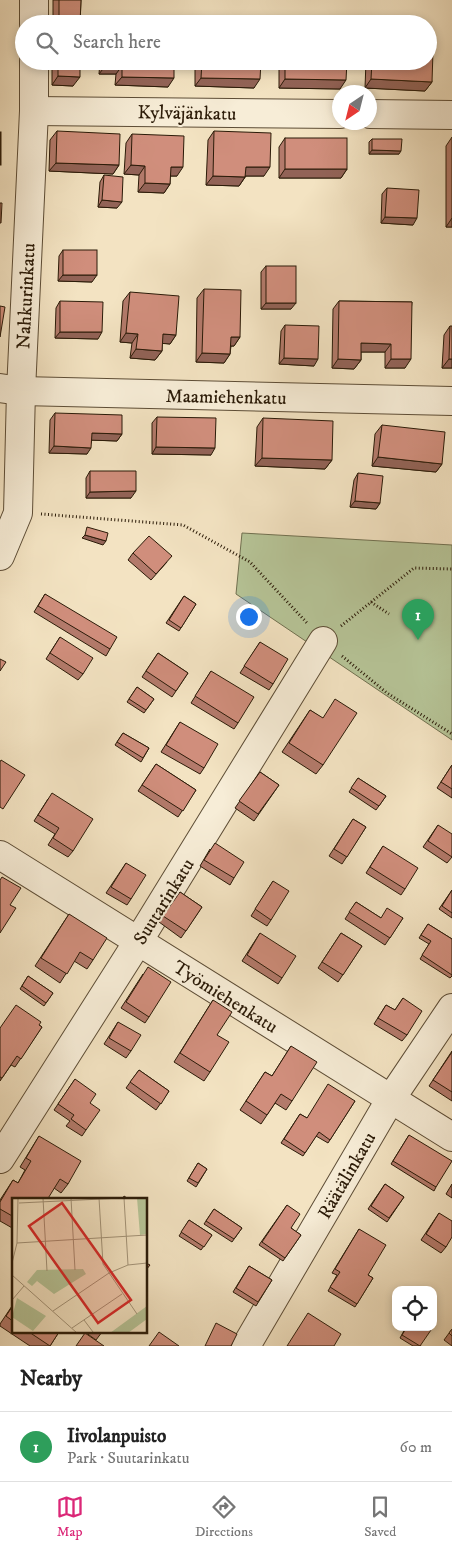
<!DOCTYPE html>
<html lang="en">
<head>
<meta charset="utf-8">
<style>
  :root { --surface:#fff; --page:#f2f2f2; --text:#222; --muted:#767676; --line:#e0e0e0; --accent:#db2777 }
  body { margin:0; font-family:"IM FELL DW Pica",serif; background:var(--page); color:var(--text) }
  .controls { position:absolute; right:15px; bottom:15px; display:grid; overflow:hidden; border-radius:10px; box-shadow:0 2px 8px #0003 }
  .controls button { width:45px; height:45px; display:grid; place-items:center; padding:0; border:0; border-bottom:1px solid var(--line); background:var(--surface); color:var(--text); font:25px sans-serif }
  .compass { position:absolute; left:332px; top:85px; width:45px; height:45px; border-radius:50%; background:var(--surface); box-shadow:0 2px 8px #0003; rotate:215deg }
  .you { position:absolute; left:248px; top:616px; width:18px; height:18px; margin:-12px; border:4px solid #fff; border-radius:50%; background:#1a73e8; box-shadow:0 0 0 8px #1a73e833 }
  .badge { display:grid; place-items:center; width:32px; height:32px; border-radius:50%; background:var(--accent); color:#fff; font-size:16px; font-weight:700 }
  .pin { position:absolute; translate:-50% -41px; filter:drop-shadow(0 1px 2px #0008) }
  .pin::after { content:''; position:absolute; top:26px; width:18px; height:15px; background:inherit; clip-path:polygon(0 0,100% 0,50% 100%) }
  .list { margin:0; padding:0; list-style:none }
  h2 { display:flex; justify-content:space-between; align-items:center; height:65px; margin:0; padding:0 20px; font-size:21px }
  h2 small { font-size:16px; font-weight:400; color:var(--muted) }
  .list li { display:grid; grid-template-columns:32px 1fr auto; gap:15px; align-items:center; box-sizing:border-box; height:70px; padding:0 20px; border-top:1px solid var(--line) }
  .list b { display:block; font-size:19px; white-space:nowrap }
  .list p { margin:0; font-size:16px; white-space:nowrap; color:var(--muted) }
  .list em { font-size:16px; font-style:normal; color:var(--muted) }
  .icon { flex:none; width:28px; height:28px; fill:none; stroke:currentColor; stroke-width:2; stroke-linecap:round; stroke-linejoin:round }
  .map { position:relative; flex:none; width:452px; height:1346px; overflow:hidden }
  .search { position:absolute; background:var(--surface); box-shadow:0 2px 8px #0003; left:15px; right:15px; top:15px; height:55px; display:flex; align-items:center; gap:12px; box-sizing:border-box; padding:0 18px; border-radius:28px; color:var(--muted); font-size:19px }
  .sheet { height:135px; background:var(--surface) }
  nav { display:flex; justify-content:space-around; align-items:center; box-sizing:border-box; height:70px; border-top:1px solid var(--line); background:var(--surface); font-size:14px; color:var(--muted) }
  nav a { display:grid; justify-items:center; gap:2px }
  nav .on { color:var(--accent) }
  .map>svg:first-child { display:block }
  .green { fill:#b6c497; stroke:#707050 }
  .lines { fill:none; stroke-linecap:round; stroke-linejoin:round }
  .minor-casing { stroke:#5d4d36; stroke-width:30 }
  .path { stroke:#2b1b08; stroke-width:3; stroke-dasharray:1 2.5; stroke-linecap:butt }
  .minor { stroke:#f7edd7; stroke-width:28 }
  .wall { fill:#b37a6b; stroke:#2b1b08 }
  .shaded-wall { fill:#926357; stroke:#2b1b08 }
  .building { fill:#d08e7c; stroke:#2b1b08 }
  .labels { text-anchor:middle; stroke-width:4; stroke-linejoin:round; paint-order:stroke }
  .street-label { font-size:19px; fill:#2b1b08; stroke:#f7edd7 }
  .inset-road { fill:none; stroke:#a39378; stroke-width:1 }
  .view { fill:#d62828; fill-opacity:0.15; stroke:#d62828; stroke-width:2.5 }
  .inset-edge { fill:none; stroke:#2b1b08; stroke-width:2.5 }
</style>
</head>
<body>
<div class="map">
<svg width="452" height="1346" viewBox="0 0 452 1346">
  <rect width="100%" height="100%" fill="#f3e3c2"/>
  <filter id="stains"><feTurbulence type="fractalNoise" baseFrequency=".004" numOctaves="4"/><feColorMatrix values="0 0 0 0 .2 0 0 0 0 .09 0 0 0 0 .02 0 0 0 .5 -.17"/></filter>
  <radialGradient id="worn" r=".72"><stop offset=".6" stop-color="#630" stop-opacity="0"/><stop offset="1" stop-color="#630" stop-opacity=".3"/></radialGradient>
  <!-- green -->
  <path class="green" d="M 242,533 L 452,545 L 452,740 L 236,594 Z"/>
  <g class="lines">
    <!-- minor casing -->
    <g class="minor-casing">
      <g id="minor">
        <path d="M 34,0 L 34,24"/>
        <path d="M 34,111 L 340,114"/>
        <path d="M 370,114 L 452,115"/>
        <path d="M 0,388 L 21,391 L 452,401"/>
        <path d="M 0,556 L 18,513 L 21,391 L 34,111 L 34,61"/>
        <path d="M 0,855 L 452,1137"/>
        <path d="M 0,1159 L 139,940 L 323,641"/>
        <path d="M 246,1346 L 390,1100 L 452,1008"/>
      </g>
    </g>
    <!-- path -->
    <g class="path">
      <path d="M 41,514 L 183,525 L 250,562 L 308,624"/>
      <path d="M 371,602 L 389,614"/>
      <path d="M 341,626 L 414,568 L 452,569"/>
      <path d="M 342,656 L 387,693 L 452,734"/>
    </g>
    <!-- minor -->
    <use href="#minor" class="minor"/>
  </g>
  <!-- wall -->
  <g class="wall">
    <path d="M 53,0 L 81,0 L 80,24 L 53,24 Z"/>
    <path d="M 107,18 L 130,24 L 103,24 Z"/>
    <path d="M 52,61 L 80,61 L 73,86 L 52,85 Z"/>
    <path d="M 100,61 L 174,61 L 168,87 L 115,85 L 116,74 L 99,74 Z"/>
    <path d="M 195,61 L 261,61 L 254,88 L 195,86 Z"/>
    <path d="M 279,61 L 347,61 L 340,89 L 279,88 Z"/>
    <path d="M 366,61 L 428,61 L 432,82 L 425,91 L 365,88 Z"/>
    <path d="M 57,131 L 119,165 L 113,174 L 49,171 L 50,140 Z"/>
    <path d="M 214,131 L 264,176 L 246,176 L 239,186 L 206,185 L 208,140 Z"/>
    <path d="M 132,134 L 177,176 L 170,176 L 170,184 L 164,193 L 138,192 L 139,175 L 124,174 L 126,143 Z"/>
    <path d="M 452,137 L 452,227 L 446,227 L 446,146 Z"/>
    <path d="M 285,138 L 347,169 L 341,178 L 279,178 L 279,147 Z"/>
    <path d="M 372,139 L 399,154 L 369,154 L 369,142 Z"/>
    <path d="M 104,175 L 117,208 L 98,207 L 100,182 Z"/>
    <path d="M 387,188 L 413,225 L 381,223 L 382,194 Z"/>
    <path d="M 63,250 L 92,282 L 58,281 L 59,256 Z"/>
    <path d="M 266,266 L 291,309 L 261,309 L 261,272 Z"/>
    <path d="M 204,289 L 240,337 L 234,346 L 231,346 L 230,354 L 224,363 L 196,362 L 197,298 Z"/>
    <path d="M 130,292 L 176,335 L 170,344 L 162,343 L 162,351 L 155,360 L 130,358 L 132,343 L 120,342 L 123,301 Z"/>
    <path d="M 60,301 L 98,339 L 55,338 L 56,308 Z"/>
    <path d="M 339,301 L 412,302 L 405,368 L 385,368 L 385,352 L 361,352 L 361,360 L 354,369 L 332,368 L 333,309 Z"/>
    <path d="M 285,325 L 314,366 L 279,364 L 281,331 Z"/>
    <path d="M 450,326 L 452,368 L 442,368 L 444,335 Z"/>
    <path d="M 55,413 L 122,434 L 117,441 L 92,440 L 87,454 L 49,453 L 50,420 Z"/>
    <path d="M 157,417 L 211,455 L 152,454 L 152,423 Z"/>
    <path d="M 263,418 L 332,460 L 325,469 L 255,466 L 257,427 Z"/>
    <path d="M 382,425 L 442,464 L 436,472 L 372,466 L 375,434 Z"/>
    <path d="M 90,471 L 131,498 L 86,498 L 86,478 Z"/>
    <path d="M 358,473 L 380,503 L 376,509 L 350,507 L 354,480 Z"/>
    <path d="M 133,553 L 167,562 L 151,580 L 128,560 Z"/>
    <path d="M 45,594 L 110,649 L 106,656 L 34,612 Z"/>
    <path d="M 184,596 L 196,604 L 179,631 L 166,623 Z"/>
    <path d="M 60,637 L 83,674 L 78,680 L 46,659 Z"/>
    <path d="M 260,642 L 273,684 L 269,690 L 240,673 Z"/>
    <path d="M 158,653 L 188,673 L 172,697 L 142,677 Z"/>
    <path d="M 211,671 L 238,723 L 234,729 L 191,703 Z"/>
    <path d="M 137,687 L 154,699 L 144,713 L 127,702 Z"/>
    <path d="M 310,710 L 322,718 L 323,765 L 316,774 L 282,752 Z"/>
    <path d="M 180,722 L 204,768 L 200,774 L 161,752 Z"/>
    <path d="M 123,733 L 149,748 L 141,762 L 115,745 Z"/>
    <path d="M 156,764 L 196,790 L 178,817 L 138,791 Z"/>
    <path d="M 452,765 L 452,798 L 437,788 Z"/>
    <path d="M 260,772 L 279,785 L 254,821 L 235,808 Z"/>
    <path d="M 358,778 L 386,796 L 376,810 L 349,792 Z"/>
    <path d="M 48,799 L 73,851 L 68,857 L 48,845 L 55,834 L 34,821 Z"/>
    <path d="M 353,819 L 366,827 L 342,864 L 329,856 Z"/>
    <path d="M 438,825 L 452,857 L 447,863 L 423,847 Z"/>
    <path d="M 383,846 L 405,889 L 401,895 L 366,873 Z"/>
    <path d="M 210,849 L 234,878 L 230,885 L 200,866 Z"/>
    <path d="M 126,863 L 131,899 L 127,905 L 106,893 Z"/>
    <path d="M 273,881 L 271,920 L 267,926 L 251,916 Z"/>
    <path d="M 452,890 L 452,918 L 439,909 Z"/>
    <path d="M 180,892 L 202,907 L 181,938 L 159,922 Z"/>
    <path d="M 356,902 L 381,918 L 403,918 L 385,945 L 345,919 Z"/>
    <path d="M 69,914 L 93,960 L 87,969 L 74,961 L 60,983 L 35,966 Z"/>
    <path d="M 428,924 L 452,939 L 452,976 L 450,978 L 420,959 L 429,944 L 419,938 Z"/>
    <path d="M 260,933 L 282,978 L 278,984 L 242,961 Z"/>
    <path d="M 341,933 L 362,946 L 338,982 L 318,968 Z"/>
    <path d="M 143,974 L 149,1017 L 145,1023 L 121,1008 Z"/>
    <path d="M 28,976 L 53,993 L 44,1006 L 20,989 Z"/>
    <path d="M 403,998 L 407,1035 L 402,1041 L 374,1024 L 386,1005 L 395,1010 Z"/>
    <path d="M 213,1000 L 217,1035 L 210,1072 L 204,1081 L 174,1062 Z"/>
    <path d="M 118,1022 L 131,1051 L 126,1058 L 104,1044 Z"/>
    <path d="M 39,1025 L 42,1027 L 15,1067 L 11,1065 L 0,1081 L 0,1028 Z"/>
    <path d="M 291,1046 L 292,1101 L 286,1110 L 275,1103 L 261,1124 L 240,1110 L 265,1072 L 272,1076 Z"/>
    <path d="M 452,1051 L 452,1101 L 429,1086 Z"/>
    <path d="M 139,1070 L 169,1091 L 156,1110 L 126,1088 Z"/>
    <path d="M 75,1079 L 90,1103 L 86,1130 L 82,1136 L 66,1126 L 70,1121 L 54,1110 Z"/>
    <path d="M 355,1101 L 328,1143 L 316,1136 L 303,1156 L 281,1143 L 300,1114 L 307,1118 Z"/>
    <path d="M 409,1135 L 436,1187 L 434,1191 L 391,1164 Z"/>
    <path d="M 39,1136 L 68,1184 L 61,1193 L 54,1188 L 14,1200 L 14,1229 L 0,1221 L 0,1200 L 13,1180 L 18,1183 L 25,1170 L 20,1167 Z"/>
    <path d="M 198,1163 L 207,1169 L 196,1187 L 187,1181 Z"/>
    <path d="M 385,1184 L 404,1197 L 387,1222 L 368,1209 Z"/>
    <path d="M 452,1184 L 452,1198 L 446,1194 Z"/>
    <path d="M 287,1205 L 291,1228 L 301,1235 L 283,1261 L 259,1245 Z"/>
    <path d="M 214,1209 L 242,1228 L 232,1242 L 204,1224 Z"/>
    <path d="M 439,1213 L 446,1247 L 441,1253 L 421,1240 Z"/>
    <path d="M 189,1220 L 212,1235 L 201,1250 L 179,1236 Z"/>
    <path d="M 359,1229 L 368,1275 L 373,1278 L 355,1307 L 328,1291 L 337,1275 L 332,1273 Z"/>
    <path d="M 249,1266 L 272,1280 L 256,1306 L 233,1292 Z"/>
    <path d="M 14,1303 L 14,1332 L 59,1332 L 50,1346 L 30,1346 L 0,1326 L 0,1324 Z"/>
    <path d="M 406,1327 L 421,1346 L 413,1346 L 400,1338 Z"/>
    <path d="M 452,1329 L 452,1346 L 444,1340 Z"/>
    <path d="M 85,1332 L 102,1332 L 96,1340 Z"/>
  </g>
  <!-- shaded-wall -->
  <g class="shaded-wall">
    <path d="M 106,65 L 122,66 L 116,74 L 99,74 Z"/>
    <path d="M 58,76 L 80,77 L 73,86 L 52,85 Z"/>
    <path d="M 122,77 L 174,78 L 168,87 L 115,85 Z"/>
    <path d="M 201,78 L 260,79 L 254,88 L 195,86 Z"/>
    <path d="M 285,79 L 346,80 L 340,89 L 279,88 Z"/>
    <path d="M 371,79 L 432,82 L 425,91 L 365,88 Z"/>
    <path d="M 372,150 L 401,151 L 399,154 L 369,154 Z"/>
    <path d="M 56,163 L 119,165 L 113,174 L 49,171 Z"/>
    <path d="M 131,165 L 145,166 L 139,175 L 124,174 Z"/>
    <path d="M 171,167 L 183,167 L 177,176 L 164,176 Z"/>
    <path d="M 246,167 L 270,167 L 264,176 L 240,176 Z"/>
    <path d="M 285,169 L 347,169 L 341,178 L 279,178 Z"/>
    <path d="M 213,176 L 245,177 L 239,186 L 206,185 Z"/>
    <path d="M 145,183 L 170,184 L 164,193 L 138,192 Z"/>
    <path d="M 102,200 L 122,202 L 117,208 L 98,207 Z"/>
    <path d="M 385,217 L 417,218 L 413,225 L 381,223 Z"/>
    <path d="M 452,218 L 452,227 L 446,227 Z"/>
    <path d="M 63,275 L 97,275 L 92,282 L 58,281 Z"/>
    <path d="M 266,303 L 296,303 L 291,309 L 261,309 Z"/>
    <path d="M 60,332 L 102,332 L 98,339 L 55,338 Z"/>
    <path d="M 126,333 L 138,334 L 132,343 L 120,342 Z"/>
    <path d="M 163,334 L 176,335 L 170,344 L 157,343 Z"/>
    <path d="M 231,337 L 240,337 L 234,346 L 225,346 Z"/>
    <path d="M 361,343 L 391,344 L 385,352 L 355,352 Z"/>
    <path d="M 136,349 L 162,351 L 155,360 L 130,358 Z"/>
    <path d="M 202,353 L 230,354 L 224,363 L 196,362 Z"/>
    <path d="M 284,358 L 318,359 L 314,366 L 279,364 Z"/>
    <path d="M 338,359 L 361,360 L 354,369 L 332,368 Z"/>
    <path d="M 391,359 L 411,359 L 405,368 L 385,368 Z"/>
    <path d="M 449,359 L 452,359 L 452,368 L 442,368 Z"/>
    <path d="M 92,433 L 122,434 L 117,441 L 88,440 Z"/>
    <path d="M 54,446 L 91,448 L 87,454 L 49,453 Z"/>
    <path d="M 156,447 L 215,448 L 211,455 L 152,454 Z"/>
    <path d="M 378,457 L 442,464 L 436,472 L 372,466 Z"/>
    <path d="M 262,458 L 332,460 L 325,469 L 255,466 Z"/>
    <path d="M 136,491 L 131,498 L 86,498 L 90,492 Z"/>
    <path d="M 355,501 L 380,503 L 376,509 L 350,507 Z"/>
    <path d="M 85,535 L 106,541 L 103,545 L 82,538 Z"/>
  </g>
  <!-- building -->
  <g class="building">
    <path d="M 59,0 L 81,0 L 80,24 L 59,24 Z"/>
    <path d="M 107,18 L 130,19 L 130,24 L 107,24 Z"/>
    <path d="M 428,51 L 433,51 L 432,82 L 371,79 L 372,61 L 428,61 Z"/>
    <path d="M 58,61 L 80,61 L 80,77 L 58,76 Z"/>
    <path d="M 106,61 L 174,61 L 174,78 L 122,77 L 122,66 L 106,65 Z"/>
    <path d="M 202,61 L 261,61 L 260,79 L 201,78 Z"/>
    <path d="M 285,61 L 347,61 L 346,80 L 285,79 Z"/>
    <path d="M 57,131 L 120,134 L 119,165 L 56,163 Z"/>
    <path d="M 214,131 L 271,133 L 270,167 L 246,167 L 245,177 L 213,176 Z"/>
    <rect x="0" y="132" width="1" height="33"/>
    <path d="M 132,134 L 184,136 L 183,167 L 171,167 L 170,184 L 145,183 L 145,166 L 131,165 Z"/>
    <rect x="285" y="138" width="62" height="31"/>
    <path d="M 372,139 L 402,139 L 401,151 L 372,150 Z"/>
    <path d="M 104,175 L 123,177 L 122,202 L 102,200 Z"/>
    <path d="M 387,188 L 419,190 L 417,218 L 385,217 Z"/>
    <path d="M 0,203 L 2,203 L 1,223 L 0,223 Z"/>
    <rect x="63" y="250" width="34" height="25"/>
    <rect x="266" y="266" width="30" height="37"/>
    <path d="M 204,289 L 241,290 L 240,337 L 231,337 L 230,354 L 202,353 Z"/>
    <path d="M 130,292 L 179,296 L 176,335 L 163,334 L 162,351 L 136,349 L 138,334 L 126,333 Z"/>
    <path d="M 60,301 L 103,302 L 102,332 L 60,332 Z"/>
    <path d="M 339,301 L 412,302 L 411,359 L 391,359 L 391,344 L 361,343 L 361,360 L 338,359 Z"/>
    <path d="M 0,306 L 5,307 L 0,337 Z"/>
    <path d="M 285,325 L 319,326 L 318,359 L 284,358 Z"/>
    <path d="M 450,326 L 452,326 L 452,359 L 449,359 Z"/>
    <path d="M 55,413 L 122,415 L 122,434 L 92,433 L 91,448 L 54,446 Z"/>
    <path d="M 157,417 L 216,418 L 215,448 L 156,447 Z"/>
    <path d="M 263,418 L 333,421 L 332,460 L 262,458 Z"/>
    <path d="M 382,425 L 445,432 L 442,464 L 378,457 Z"/>
    <path d="M 90,471 L 136,471 L 136,491 L 90,492 Z"/>
    <path d="M 358,473 L 383,476 L 380,503 L 355,501 Z"/>
    <path d="M 87,527 L 108,533 L 106,541 L 85,535 Z"/>
    <path d="M 149,536 L 172,556 L 156,574 L 133,553 Z"/>
    <path d="M 45,594 L 117,637 L 110,649 L 38,606 Z"/>
    <path d="M 184,596 L 196,604 L 181,628 L 169,620 Z"/>
    <path d="M 60,637 L 93,658 L 83,674 L 50,653 Z"/>
    <path d="M 260,642 L 288,659 L 273,684 L 244,666 Z"/>
    <path d="M 158,653 L 188,673 L 176,691 L 146,671 Z"/>
    <path d="M 0,659 L 6,662 L 0,671 Z"/>
    <path d="M 211,671 L 254,697 L 238,723 L 195,696 Z"/>
    <path d="M 137,687 L 154,699 L 146,710 L 129,699 Z"/>
    <path d="M 335,699 L 357,713 L 323,765 L 289,743 L 310,710 L 323,718 Z"/>
    <path d="M 180,722 L 218,744 L 204,768 L 166,745 Z"/>
    <path d="M 123,733 L 149,748 L 143,758 L 117,742 Z"/>
    <path d="M 1,760 L 25,775 L 3,809 L 0,807 L 0,762 Z"/>
    <path d="M 156,764 L 196,790 L 183,811 L 142,785 Z"/>
    <path d="M 452,765 L 452,789 L 441,782 Z"/>
    <path d="M 260,772 L 279,785 L 258,814 L 239,801 Z"/>
    <path d="M 358,778 L 386,796 L 379,806 L 351,788 Z"/>
    <path d="M 52,793 L 93,819 L 73,851 L 53,838 L 59,828 L 38,815 Z"/>
    <path d="M 353,819 L 366,827 L 347,857 L 334,849 Z"/>
    <path d="M 438,825 L 452,834 L 452,857 L 428,841 Z"/>
    <path d="M 215,843 L 244,862 L 234,878 L 204,860 Z"/>
    <path d="M 383,846 L 418,868 L 405,889 L 370,867 Z"/>
    <path d="M 126,863 L 146,875 L 131,899 L 111,887 Z"/>
    <path d="M 2,877 L 21,888 L 10,905 L 16,908 L 0,933 L 0,880 Z"/>
    <path d="M 273,881 L 289,891 L 271,920 L 255,909 Z"/>
    <path d="M 452,890 L 452,913 L 442,906 Z"/>
    <path d="M 180,892 L 202,907 L 186,931 L 163,916 Z"/>
    <path d="M 356,902 L 381,918 L 387,908 L 403,918 L 390,938 L 349,912 Z"/>
    <path d="M 69,914 L 107,938 L 93,960 L 80,952 L 67,974 L 41,958 Z"/>
    <path d="M 428,924 L 452,939 L 452,975 L 422,955 L 431,941 L 421,935 Z"/>
    <path d="M 260,933 L 296,956 L 282,978 L 247,955 Z"/>
    <path d="M 341,933 L 362,946 L 343,975 L 322,962 Z"/>
    <path d="M 148,967 L 171,982 L 149,1017 L 126,1002 Z"/>
    <path d="M 28,976 L 53,993 L 46,1003 L 22,986 Z"/>
    <path d="M 403,998 L 422,1011 L 407,1035 L 378,1018 L 386,1005 L 395,1010 Z"/>
    <path d="M 213,1000 L 232,1012 L 217,1035 L 229,1042 L 210,1072 L 180,1053 Z"/>
    <path d="M 16,1005 L 41,1022 L 39,1025 L 42,1027 L 21,1059 L 17,1056 L 2,1078 L 0,1077 L 0,1028 Z"/>
    <path d="M 118,1022 L 141,1035 L 131,1051 L 109,1038 Z"/>
    <path d="M 291,1046 L 317,1062 L 292,1101 L 281,1094 L 267,1115 L 246,1101 L 265,1072 L 272,1076 Z"/>
    <path d="M 452,1052 L 452,1092 L 433,1080 Z"/>
    <path d="M 139,1070 L 169,1091 L 161,1104 L 130,1082 Z"/>
    <path d="M 75,1079 L 96,1094 L 90,1103 L 100,1110 L 86,1130 L 71,1119 L 74,1115 L 58,1104 Z"/>
    <path d="M 328,1084 L 355,1101 L 330,1140 L 319,1132 L 305,1153 L 284,1139 L 300,1114 L 307,1118 Z"/>
    <path d="M 409,1135 L 452,1161 L 436,1187 L 393,1161 Z"/>
    <path d="M 39,1136 L 81,1161 L 68,1184 L 60,1179 L 47,1200 L 14,1200 L 14,1217 L 0,1209 L 0,1202 L 13,1180 L 18,1183 L 31,1161 L 26,1158 Z"/>
    <path d="M 198,1163 L 207,1169 L 198,1183 L 189,1178 Z"/>
    <path d="M 385,1184 L 404,1197 L 389,1218 L 371,1206 Z"/>
    <path d="M 124,1196 L 130,1200 L 122,1200 Z"/>
    <path d="M 287,1205 L 300,1214 L 291,1228 L 301,1235 L 285,1258 L 262,1242 Z"/>
    <path d="M 214,1209 L 242,1228 L 234,1239 L 206,1221 Z"/>
    <path d="M 439,1213 L 452,1221 L 452,1237 L 446,1247 L 426,1234 Z"/>
    <path d="M 189,1220 L 212,1235 L 204,1247 L 181,1232 Z"/>
    <path d="M 359,1229 L 386,1245 L 368,1275 L 373,1278 L 357,1304 L 330,1287 L 340,1272 L 335,1269 Z"/>
    <path d="M 146,1263 L 150,1265 L 146,1270 Z"/>
    <path d="M 249,1266 L 272,1280 L 258,1302 L 236,1288 Z"/>
    <path d="M 14,1304 L 14,1322 L 6,1316 Z"/>
    <path d="M 308,1313 L 341,1334 L 334,1346 L 287,1346 Z"/>
    <path d="M 216,1323 L 237,1334 L 231,1346 L 205,1346 Z"/>
    <path d="M 407,1327 L 426,1327 L 431,1330 L 420,1346 L 402,1335 Z"/>
    <path d="M 452,1329 L 452,1336 L 449,1333 Z"/>
    <path d="M 29,1332 L 59,1332 L 50,1346 Z"/>
    <path d="M 159,1332 L 179,1346 L 149,1346 Z"/>
    <path d="M 85,1333 L 104,1346 L 76,1346 Z"/>
  </g>
  <g class="labels">
    <!-- street labels -->
    <g class="street-label">
      <text transform="translate(187 112) rotate(1)" y="7">Kylväjänkatu</text>
      <text transform="translate(25 296) rotate(-87)" y="7">Nahkurinkatu</text>
      <text transform="translate(226 396) rotate(1)" y="7">Maamiehenkatu</text>
      <text transform="translate(163 901) rotate(-58)" y="7">Suutarinkatu</text>
      <text transform="translate(226 996) rotate(32)" y="7">Työmiehenkatu</text>
      <text transform="translate(346 1175) rotate(-60)" y="7">Räätälinkatu</text>
    </g>
  </g>
  <!-- overview -->
  <g transform="translate(12 1198)">
    <rect width="135" height="135" fill="#f3e3c2"/>
    <path d="M 125,0 L 135,0 L 135,58 L 134,36 L 128,37 ZM 71,71 L 74,76 L 42,96 L 25,83 L 20,88 L 15,84 L 25,72 ZM 5,100 L 34,118 L 21,133 L 0,119 ZM 135,108 L 135,121 L 116,135 L 98,135 Z" fill="#b6c497"/>
    <path class="inset-road" d="M 31,0 L 35,73M 59,0 L 63,72M 87,0 L 91,66 L 125,116M 112,0 L 116,67M 7,5 L 110,0M 5,45 L 135,37M 0,65 L 5,45 L 6,0M 0,77 L 65,135M 0,102 L 12,88M 41,113 L 97,75 L 116,67 L 135,65M 72,122 L 81,134M 60,130 L 110,96"/>
    <path class="view" d="M 50,5 L 119,102 L 86,125 L 17,28 Z"/>
    <rect width="135" height="135" class="inset-edge"/>
  </g>
  <rect width="100%" height="100%" filter="url(#stains)"/>
  <rect width="100%" height="100%" fill="url(#worn)"/>
</svg>
<div class="controls">
<button><svg class="icon" aria-label="locate" viewBox="0 0 24 24"><circle cx="12" cy="12" r="6"/><path d="M12 2v4M12 18v4M2 12h4M18 12h4"/></svg></button>
</div>
<svg class="compass" viewBox="-18 -18 36 36"><path d="M0-13l5 13h-10z" fill="#e53935"/><path d="M0 13l5-13h-10z" fill="#767676"/></svg>
<div class="you"></div>
<div class="pin badge" style="left:418px;top:640px;background:#2e9e5b">1</div>
<div class="search"><svg class="icon" aria-label="search" viewBox="0 0 24 24"><circle cx="10" cy="10" r="6"/><path d="M15 15l6 6"/></svg>Search here</div>
</div>
<section class="sheet">
<h2>Nearby<small></small></h2>
<ul class="list">
<li><span class="badge" style="background:#2e9e5b">1</span><div><b>Iivolanpuisto</b><p>Park · Suutarinkatu</p></div><em>60 m</em></li>
</ul>
</section>
<nav>
<a class="on"><svg class="icon" aria-label="map" viewBox="0 0 24 24"><path d="M3 6l6-2 6 2 6-2v14l-6 2-6-2-6 2zM9 4v14M15 6v14"/></svg>Map</a>
<a><svg class="icon" aria-label="directions" viewBox="0 0 24 24"><path d="M12 3l9 9-9 9-9-9zM9 14v-3h6M13 9l2 2-2 2"/></svg>Directions</a>
<a><svg class="icon" aria-label="saved" viewBox="0 0 24 24"><path d="M7 4h10v16l-5-4-5 4z"/></svg>Saved</a>
</nav>
</body>
</html>
